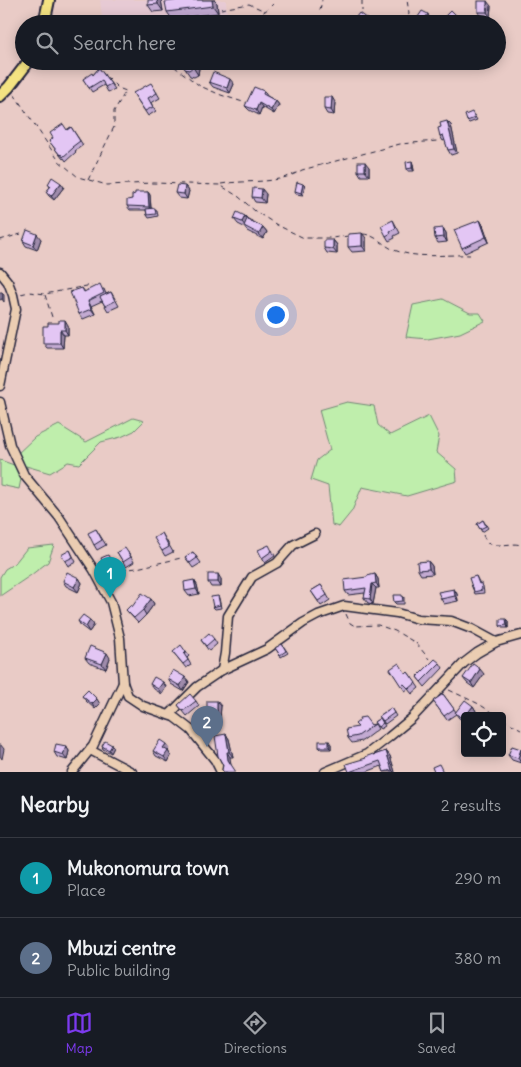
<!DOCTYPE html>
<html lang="en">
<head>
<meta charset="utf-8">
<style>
  :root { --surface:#171b24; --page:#20242c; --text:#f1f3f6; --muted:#9ea1a6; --line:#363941; --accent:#7c3aed }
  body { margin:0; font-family:Delius,sans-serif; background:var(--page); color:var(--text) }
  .controls { position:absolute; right:15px; bottom:15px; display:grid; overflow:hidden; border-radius:5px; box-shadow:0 2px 12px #0003 }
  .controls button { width:45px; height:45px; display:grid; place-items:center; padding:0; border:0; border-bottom:1px solid var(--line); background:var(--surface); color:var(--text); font:25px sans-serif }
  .you { position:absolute; left:275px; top:314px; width:18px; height:18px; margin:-12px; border:4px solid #fff; border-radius:50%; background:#1a73e8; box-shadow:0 0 0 8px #1a73e833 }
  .badge { display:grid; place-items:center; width:32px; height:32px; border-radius:50%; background:var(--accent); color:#fff; font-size:16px; font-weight:700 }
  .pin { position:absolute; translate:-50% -41px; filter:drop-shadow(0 1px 2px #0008) }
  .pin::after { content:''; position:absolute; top:26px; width:18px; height:15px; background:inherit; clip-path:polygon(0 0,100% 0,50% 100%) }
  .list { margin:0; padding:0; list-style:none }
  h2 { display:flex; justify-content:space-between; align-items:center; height:65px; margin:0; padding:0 20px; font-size:21px }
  h2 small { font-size:16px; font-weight:400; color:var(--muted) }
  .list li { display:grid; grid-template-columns:32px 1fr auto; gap:15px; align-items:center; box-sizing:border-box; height:80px; padding:0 20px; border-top:1px solid var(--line) }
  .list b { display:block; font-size:19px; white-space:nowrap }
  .list p { margin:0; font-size:16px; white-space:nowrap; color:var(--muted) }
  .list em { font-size:16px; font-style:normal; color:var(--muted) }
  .icon { flex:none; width:28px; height:28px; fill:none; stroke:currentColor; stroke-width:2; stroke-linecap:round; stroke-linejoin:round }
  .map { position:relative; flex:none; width:521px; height:772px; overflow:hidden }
  .search { position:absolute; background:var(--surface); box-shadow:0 2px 12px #0003; left:15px; right:15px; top:15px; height:55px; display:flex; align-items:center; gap:12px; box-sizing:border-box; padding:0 18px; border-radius:28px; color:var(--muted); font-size:19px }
  .sheet { height:225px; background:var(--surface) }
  nav { display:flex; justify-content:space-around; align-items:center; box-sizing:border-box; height:70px; border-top:1px solid var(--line); background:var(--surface); font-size:14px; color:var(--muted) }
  nav a { display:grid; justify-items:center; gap:2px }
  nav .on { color:var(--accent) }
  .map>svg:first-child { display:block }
  .built { fill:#e7cad4 }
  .green { fill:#bfeeac; stroke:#708874 }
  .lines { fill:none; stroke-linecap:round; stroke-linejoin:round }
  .minor-casing { stroke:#22223b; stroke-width:11 }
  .major-casing { stroke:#22223b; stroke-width:14 }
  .path { stroke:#22223b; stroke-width:1; stroke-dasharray:5 4; stroke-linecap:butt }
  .minor { stroke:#ebcdb2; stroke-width:8 }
  .major { stroke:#f4e382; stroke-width:10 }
  .wall { fill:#c3aad2; stroke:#22223b }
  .shaded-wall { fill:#9f8bab; stroke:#22223b }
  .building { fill:#e3c6f4; stroke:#22223b }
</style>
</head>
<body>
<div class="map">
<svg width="521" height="772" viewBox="0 0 521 772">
  <rect width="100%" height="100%" fill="#e9cbc6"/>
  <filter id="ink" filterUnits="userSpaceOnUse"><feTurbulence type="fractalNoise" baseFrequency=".02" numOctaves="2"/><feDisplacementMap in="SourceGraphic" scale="10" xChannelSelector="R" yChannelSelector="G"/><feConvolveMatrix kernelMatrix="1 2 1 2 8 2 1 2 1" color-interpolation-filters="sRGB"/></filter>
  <g filter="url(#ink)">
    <!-- built -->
    <path class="built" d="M 100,0 L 226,0 L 227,14 L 154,24 L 103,24 Z"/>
    <!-- green -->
    <g class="green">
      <path d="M 443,299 L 470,313 L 480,313 L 485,321 L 460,333 L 428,339 L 406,337 L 413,305 Z"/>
      <path d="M 347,402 L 374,406 L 378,425 L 390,435 L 429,416 L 439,436 L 436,452 L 456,469 L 457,481 L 407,496 L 362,487 L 352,511 L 339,527 L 332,525 L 328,486 L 311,480 L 317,460 L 330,450 L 319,410 Z"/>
      <path d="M 133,418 L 144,421 L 134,431 L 121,437 L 101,442 L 79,464 L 68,462 L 50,473 L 26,466 L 28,469 L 21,464 L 16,455 L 35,437 L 59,425 L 86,442 Z"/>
      <path d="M 0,460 L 14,465 L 21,479 L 19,489 L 0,485 Z"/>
      <path d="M 54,545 L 48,562 L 31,575 L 0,596 L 0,577 L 5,569 L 15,563 L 27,548 Z"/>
    </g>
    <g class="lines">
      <!-- minor casing -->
      <g class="minor-casing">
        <g id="minor">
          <path d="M 0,272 L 8,282 L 13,295 L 16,309 L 0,386"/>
          <path d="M 0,402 L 10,445 L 24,475 L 59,517 L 94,570 L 111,602 L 120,638 L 123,683 L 128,696 L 143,706 L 174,717 L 191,730 L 215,760 L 221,772"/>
          <path d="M 222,670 L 225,653 L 228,616 L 252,577 L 277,563 L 293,545 L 315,534"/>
          <path d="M 169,715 L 197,687 L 222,670 L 267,649 L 303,623 L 318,615 L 344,606 L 397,613 L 418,619 L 451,621 L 472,629 L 496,642"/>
          <path d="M 90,750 L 132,772"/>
          <path d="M 72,772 L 93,746 L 123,683"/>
          <path d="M 325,772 L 367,754 L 389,737 L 412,718 L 464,663 L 477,653 L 496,642 L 521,635"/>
        </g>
      </g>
      <!-- major casing -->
      <g class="major-casing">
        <g id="major">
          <path d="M 44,24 L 49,0"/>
          <path d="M 0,96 L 9,87 L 29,61"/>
        </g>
      </g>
      <!-- path -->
      <g class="path">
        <path d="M 362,0 L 362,11"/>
        <path d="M 221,9 L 249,4 L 265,11"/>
        <path d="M 320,10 L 322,0"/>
        <path d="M 229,21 C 253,19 260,18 277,0"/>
        <path d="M 407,24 L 409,13 L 407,0"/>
        <path d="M 93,61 L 99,68"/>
        <path d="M 167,61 L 200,86 L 221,95 L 246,103"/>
        <path d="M 14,94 L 59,161 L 78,177 L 107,185 L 153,183 L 220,185 L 239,197 L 255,211 L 277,225 L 304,238 L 331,238 L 349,236"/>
        <path d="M 88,180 L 114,127 L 114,111 L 126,91 L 118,88 L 101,71"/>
        <path d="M 221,184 C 250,179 275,186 302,170 L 400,144 L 437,141"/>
        <path d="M 363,234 C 377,235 384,247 397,251 C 420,259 446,254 470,255"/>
        <path d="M 0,240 L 21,234"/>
        <path d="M 21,294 L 29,292 L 45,294 L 92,285"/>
        <path d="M 45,295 L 52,317"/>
        <path d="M 483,535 L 487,543 C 500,548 509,542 521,545"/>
        <path d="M 104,572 L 137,568 L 181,558"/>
        <path d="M 346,614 L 350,623 L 355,626 L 378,625 L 395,631 L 416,643 L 429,659"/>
        <path d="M 449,690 L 479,704 L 497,716"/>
        <path d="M 502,719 L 521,729"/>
      </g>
      <!-- minor -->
      <use href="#minor" class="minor"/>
      <!-- major -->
      <use href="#major" class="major"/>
    </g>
    <!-- wall -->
    <g class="wall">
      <path d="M 161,0 L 163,11 L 153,12 L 148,5 Z"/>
      <path d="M 180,0 L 215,0 L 214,0 L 217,3 L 218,13 L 172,19 L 167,12 Z"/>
      <path d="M 491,6 L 490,17 L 481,17 L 478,12 Z"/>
      <path d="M 180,61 L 195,61 L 199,68 L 198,75 L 194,77 L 190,76 Z"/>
      <path d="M 396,61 L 415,61 L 416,65 L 400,67 Z"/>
      <path d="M 99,68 L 115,89 L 108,92 L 104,85 L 92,92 L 83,79 L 93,75 Z"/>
      <path d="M 209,82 L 234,84 L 230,93 L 213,87 Z"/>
      <path d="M 154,88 L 160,98 L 151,103 L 156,111 L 148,116 L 133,93 Z"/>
      <path d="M 264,91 L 267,96 L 276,101 L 279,105 L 274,114 L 262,107 L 259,115 L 249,110 L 245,106 Z"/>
      <path d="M 335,102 L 334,115 L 327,114 L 324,109 Z"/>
      <path d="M 474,115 L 477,120 L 469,123 L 467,121 Z"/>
      <path d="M 451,125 L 457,153 L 451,155 L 448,150 L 445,140 L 443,141 L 440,136 L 441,127 Z"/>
      <path d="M 71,127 L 83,145 L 75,151 L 76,152 L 66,161 L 64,158 L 63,159 L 49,141 Z"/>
      <path d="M 413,164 L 414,171 L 408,171 L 407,169 Z"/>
      <path d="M 369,167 L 369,176 L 361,176 L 358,171 Z"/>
      <path d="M 48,184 L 64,187 L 54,200 L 49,196 L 46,192 L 50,187 Z"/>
      <path d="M 185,186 L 189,191 L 187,199 L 179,198 L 175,193 Z"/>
      <path d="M 305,186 L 303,195 L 296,194 L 295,191 Z"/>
      <path d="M 148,192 L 150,195 L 151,208 L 157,210 L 158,216 L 149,218 L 147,215 L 146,210 L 130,210 L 127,206 L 135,194 Z"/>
      <path d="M 266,194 L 265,203 L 255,202 L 252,197 Z"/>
      <path d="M 245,216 L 248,219 L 263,227 L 267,232 L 263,239 L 247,231 L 244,227 L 238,224 L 234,219 Z"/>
      <path d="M 393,220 L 400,233 L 394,236 L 395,238 L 389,241 L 386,236 Z"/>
      <path d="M 480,220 L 483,225 L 489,242 L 465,253 L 462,248 Z"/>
      <path d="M 443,228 L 446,233 L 447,242 L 438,243 L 435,238 Z"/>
      <path d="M 366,238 L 366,251 L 352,252 L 348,247 Z"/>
      <path d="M 41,239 L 37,250 L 26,246 L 23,241 Z"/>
      <path d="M 333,240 L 337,245 L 337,254 L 327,253 L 324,248 Z"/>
      <path d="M 82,288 L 85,292 L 104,289 L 106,294 L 111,292 L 114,297 L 119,306 L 108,311 L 102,301 L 91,306 L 95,314 L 83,319 L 79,314 Z"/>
      <path d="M 68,325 L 68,335 L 64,335 L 63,348 L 47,348 L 43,343 Z"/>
      <path d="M 483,520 L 488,528 L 482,532 L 477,524 Z"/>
      <path d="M 96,529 L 106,545 L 97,550 L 94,545 Z"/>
      <path d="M 162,533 L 173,552 L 165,556 L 162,551 Z"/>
      <path d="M 70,550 L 76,562 L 68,566 L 65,561 Z"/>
      <path d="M 272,550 L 275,556 L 265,563 L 262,558 Z"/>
      <path d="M 117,552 L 129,553 L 134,562 L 126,567 Z"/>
      <path d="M 193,552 L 201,563 L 193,568 L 185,557 Z"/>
      <path d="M 110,558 L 113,563 L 106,566 L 104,564 Z"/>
      <path d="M 428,561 L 432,566 L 433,574 L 421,575 L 418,570 Z"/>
      <path d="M 375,574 L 378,579 L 379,588 L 376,588 L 373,604 L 368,603 L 364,598 L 365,593 L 348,595 L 345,591 L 367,577 Z"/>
      <path d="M 476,576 L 480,584 L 483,586 L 484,593 L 475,594 L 472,587 Z"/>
      <path d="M 79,578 L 82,583 L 78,592 L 66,586 L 63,581 Z"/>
      <path d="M 221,579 L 221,587 L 211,587 L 208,582 Z"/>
      <path d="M 194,580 L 197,585 L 199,594 L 189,596 L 185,591 Z"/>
      <path d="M 321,585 L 330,600 L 321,606 L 311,591 Z"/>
      <path d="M 454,589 L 457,594 L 458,601 L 444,604 L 441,599 Z"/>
      <path d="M 218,596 L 219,598 L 221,608 L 215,609 L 213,607 Z"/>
      <path d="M 404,597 L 404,604 L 396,604 L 394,602 Z"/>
      <path d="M 151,599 L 154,604 L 146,615 L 138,623 L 126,610 Z"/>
      <path d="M 506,619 L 508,621 L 508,628 L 502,628 L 500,626 Z"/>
      <path d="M 90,620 L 94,625 L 89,632 L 81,626 L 78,621 Z"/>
      <path d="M 214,639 L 217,644 L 209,651 L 201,640 Z"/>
      <path d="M 282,644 L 288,653 L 281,657 L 275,648 Z"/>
      <path d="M 173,652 L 186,652 L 189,656 L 187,658 L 191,665 L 186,668 Z"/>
      <path d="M 85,658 L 110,658 L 106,669 L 89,663 Z"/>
      <path d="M 440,663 L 443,668 L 425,687 L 417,677 Z"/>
      <path d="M 390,669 L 406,674 L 408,672 L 419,688 L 412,694 L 408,689 L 405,691 Z"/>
      <path d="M 484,674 L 474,688 L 467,683 L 463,678 Z"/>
      <path d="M 185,677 L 189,682 L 183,691 L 171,684 L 168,679 Z"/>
      <path d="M 163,682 L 166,687 L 162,694 L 154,689 L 150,684 Z"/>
      <path d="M 443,694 L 456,712 L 473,706 L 476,711 L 465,716 L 465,722 L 459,718 L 456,714 L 447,720 L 433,701 Z"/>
      <path d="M 82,696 L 100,704 L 95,709 L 86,701 Z"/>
      <path d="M 196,701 L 199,706 L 187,716 L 178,705 Z"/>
      <path d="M 221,706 L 220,718 L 210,717 L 207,712 Z"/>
      <path d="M 391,708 L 396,716 L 385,724 L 379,716 Z"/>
      <path d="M 380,718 L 385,726 L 380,729 L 374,722 Z"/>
      <path d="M 375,724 L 378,729 L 362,741 L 352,743 L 348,738 L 371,725 Z"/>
      <path d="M 226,734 L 229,739 L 233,757 L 230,757 L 222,770 Z"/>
      <path d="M 331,744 L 331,749 L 321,749 L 319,747 Z"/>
      <path d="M 112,745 L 114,747 L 111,753 L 103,749 L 102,746 Z"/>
      <path d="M 66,746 L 69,751 L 67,760 L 57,757 L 54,752 Z"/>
      <path d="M 170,749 L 168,751 L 171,756 L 168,762 L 156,756 L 153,751 Z"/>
      <path d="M 521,749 L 521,763 L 512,760 L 508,755 Z"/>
      <path d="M 386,751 L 390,756 L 395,772 L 384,772 L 382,766 L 366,772 L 349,772 L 374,755 Z"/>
    </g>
    <!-- shaded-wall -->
    <g class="shaded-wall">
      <path d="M 157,0 L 161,0 L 163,11 L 158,4 Z"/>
      <path d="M 212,0 L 214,0 L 217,3 L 218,13 L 213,6 Z"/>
      <path d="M 487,1 L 491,6 L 490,17 L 487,12 Z"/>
      <path d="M 428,14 L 429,17 L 426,23 L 424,20 Z"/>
      <path d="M 367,19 L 370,24 L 363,24 Z"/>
      <path d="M 194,61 L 195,61 L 199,68 L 198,75 L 193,67 Z"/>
      <path d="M 230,79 L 234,84 L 230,93 L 227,88 Z"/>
      <path d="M 332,97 L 335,102 L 334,115 L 331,110 Z"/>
      <path d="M 276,101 L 279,105 L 274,114 L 271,110 Z"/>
      <path d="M 259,103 L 262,107 L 259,115 L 256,110 Z"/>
      <path d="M 447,121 L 451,125 L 457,153 L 454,149 Z"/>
      <path d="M 412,161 L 413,164 L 414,171 L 412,168 Z"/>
      <path d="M 365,162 L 369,167 L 369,176 L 365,171 Z"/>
      <path d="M 61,183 L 64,187 L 54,200 L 51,196 Z"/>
      <path d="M 303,184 L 305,186 L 303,195 L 301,193 Z"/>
      <path d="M 185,186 L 189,191 L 187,199 L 184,194 Z"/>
      <path d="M 262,189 L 266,194 L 265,203 L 261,198 Z"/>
      <path d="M 148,192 L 150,195 L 151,210 L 149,207 Z"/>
      <path d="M 245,216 L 249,221 L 246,227 L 242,222 Z"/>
      <path d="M 480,220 L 483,225 L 489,242 L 486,237 Z"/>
      <path d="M 263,227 L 267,232 L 263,239 L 259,234 Z"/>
      <path d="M 443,228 L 446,233 L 447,242 L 444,237 Z"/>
      <path d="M 362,233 L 366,238 L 366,251 L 362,246 Z"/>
      <path d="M 37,234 L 41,239 L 37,250 L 33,245 Z"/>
      <path d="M 333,240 L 337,245 L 337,254 L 333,249 Z"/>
      <path d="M 2,292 L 4,295 L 4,302 L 2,299 Z"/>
      <path d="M 88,301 L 91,306 L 95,314 L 91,309 Z"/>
      <path d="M 65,320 L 68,325 L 68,335 L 65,330 Z"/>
      <path d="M 60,330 L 64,335 L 63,348 L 60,343 Z"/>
      <path d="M 428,561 L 432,566 L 433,574 L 429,569 Z"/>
      <path d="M 218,574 L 221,579 L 221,587 L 218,582 Z"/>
      <path d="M 375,574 L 378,579 L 379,588 L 376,583 Z"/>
      <path d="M 79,578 L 82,583 L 78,592 L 74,587 Z"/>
      <path d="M 194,580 L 197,585 L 199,594 L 196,589 Z"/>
      <path d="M 372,584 L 376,588 L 373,604 L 370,599 Z"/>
      <path d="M 454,589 L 457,594 L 458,601 L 455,596 Z"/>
      <path d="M 151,599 L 154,604 L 146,615 L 143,610 Z"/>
      <path d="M 506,619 L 508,621 L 508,628 L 507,625 Z"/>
      <path d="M 90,620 L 94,625 L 89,632 L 86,627 Z"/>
      <path d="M 107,653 L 110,658 L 106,669 L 102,664 Z"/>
      <path d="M 480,669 L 484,674 L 474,688 L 471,683 Z"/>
      <path d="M 185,677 L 189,682 L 183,691 L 180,686 Z"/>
      <path d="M 163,682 L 166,687 L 162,694 L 158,689 Z"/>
      <path d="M 97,699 L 100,704 L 95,709 L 92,704 Z"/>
      <path d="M 217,701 L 221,706 L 220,718 L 217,713 Z"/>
      <path d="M 473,706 L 476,711 L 472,716 L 465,716 Z"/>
      <path d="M 226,734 L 229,739 L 233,757 L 229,752 Z"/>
      <path d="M 329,741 L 331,744 L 331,749 L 329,747 Z"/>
      <path d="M 0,744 L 4,749 L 2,759 L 0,756 Z"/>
      <path d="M 166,744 L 170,749 L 168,751 L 171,756 L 168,762 L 164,757 L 163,748 Z"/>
      <path d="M 112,745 L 114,747 L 111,753 L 109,750 Z"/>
      <path d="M 66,746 L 69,751 L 67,760 L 63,755 Z"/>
      <path d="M 521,749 L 521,763 L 518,758 Z"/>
      <path d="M 386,751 L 390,756 L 395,772 L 394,772 L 392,770 Z"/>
      <path d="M 227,752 L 230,757 L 231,765 L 228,760 Z"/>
    </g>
    <!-- building -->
    <g class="building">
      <path d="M 148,0 L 157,0 L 158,4 L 148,5 Z"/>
      <path d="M 180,0 L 212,0 L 213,6 L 167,12 L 165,2 Z"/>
      <rect x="478" y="1" width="9" height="11"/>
      <path d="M 451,10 L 465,24 L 454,24 L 445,16 Z"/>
      <path d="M 422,11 L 428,14 L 424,20 L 418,17 Z"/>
      <path d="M 359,13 L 367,19 L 363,24 L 357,24 L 353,21 Z"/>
      <path d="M 315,18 L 327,24 L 312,24 Z"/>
      <path d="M 180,61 L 194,61 L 193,67 L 189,70 L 185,69 Z"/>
      <path d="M 99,68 L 111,84 L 105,87 L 102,80 L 89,88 L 83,79 L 92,73 L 93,75 Z"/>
      <path d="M 213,72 L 230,79 L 227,88 L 209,82 Z"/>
      <path d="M 151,83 L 157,93 L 148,98 L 153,107 L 145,111 L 133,93 Z"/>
      <path d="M 254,87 L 264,91 L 263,94 L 276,101 L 271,110 L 259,103 L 256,110 L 245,106 Z"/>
      <path d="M 324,97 L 332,97 L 331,110 L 324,109 Z"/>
      <path d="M 472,112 L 475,118 L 467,121 L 465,115 Z"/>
      <path d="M 447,121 L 454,149 L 448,150 L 443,135 L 440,136 L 438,128 L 441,127 L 440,123 Z"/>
      <path d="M 63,124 L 67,130 L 71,127 L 80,141 L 72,147 L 73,148 L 63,157 L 61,154 L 60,155 L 49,141 L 53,138 L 50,133 Z"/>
      <path d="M 412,161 L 412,168 L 407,169 L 406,162 Z"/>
      <rect x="358" y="162" width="7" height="9"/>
      <path d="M 52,177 L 61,183 L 51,196 L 46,192 L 51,186 L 48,184 Z"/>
      <path d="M 297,182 L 303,184 L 301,193 L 295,191 Z"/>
      <path d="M 177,185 L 185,186 L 184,194 L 175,193 Z"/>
      <path d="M 253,188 L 262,189 L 261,198 L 252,197 Z"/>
      <path d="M 135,192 L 148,192 L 149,207 L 127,206 L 127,200 L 132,199 L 132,195 L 135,194 Z"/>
      <path d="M 155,208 L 156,214 L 147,215 L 146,209 Z"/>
      <path d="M 237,212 L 245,216 L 242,222 L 234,219 Z"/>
      <path d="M 247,219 L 263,227 L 259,234 L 244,226 Z"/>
      <path d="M 393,220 L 396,228 L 390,231 L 391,233 L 386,236 L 381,226 Z"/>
      <path d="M 480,220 L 486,237 L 462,248 L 454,230 Z"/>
      <path d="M 443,228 L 444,237 L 435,238 L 434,229 Z"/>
      <path d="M 27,230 L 37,234 L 33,245 L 23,241 Z"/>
      <path d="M 362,233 L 362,246 L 348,247 L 348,234 Z"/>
      <path d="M 324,240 L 333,240 L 333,249 L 324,248 Z"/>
      <path d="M 100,284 L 104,293 L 88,301 L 91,309 L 79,314 L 70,292 L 82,288 L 84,292 Z"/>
      <path d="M 0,292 L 2,292 L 2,299 L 0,300 Z"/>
      <path d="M 111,292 L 115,301 L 105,306 L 100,297 Z"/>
      <path d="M 59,320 L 65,320 L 65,330 L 60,330 L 60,343 L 43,343 L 43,326 L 48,326 L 48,323 L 59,323 Z"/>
      <path d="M 483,520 L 486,526 L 480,529 L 477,524 Z"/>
      <path d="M 96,529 L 102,540 L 94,545 L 88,533 Z"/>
      <path d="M 162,533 L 169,547 L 162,551 L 154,538 Z"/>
      <path d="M 269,545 L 272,551 L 262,558 L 258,550 Z"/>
      <path d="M 125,548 L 131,557 L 123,562 L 117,552 Z"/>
      <path d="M 70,550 L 73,557 L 65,561 L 61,555 Z"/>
      <path d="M 193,552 L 197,558 L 190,563 L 185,557 Z"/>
      <path d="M 108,555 L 111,561 L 104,564 L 101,558 Z"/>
      <path d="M 428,561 L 429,569 L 418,570 L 417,562 Z"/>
      <path d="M 67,572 L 79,578 L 74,587 L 63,581 Z"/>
      <rect x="208" y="574" width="10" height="8"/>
      <path d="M 375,574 L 376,583 L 372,584 L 370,599 L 364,598 L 366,588 L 345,591 L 344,580 L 367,577 L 367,576 Z"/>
      <path d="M 476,576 L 479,584 L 481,583 L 482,590 L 474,592 L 473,587 L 472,587 L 469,578 Z"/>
      <path d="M 194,580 L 196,589 L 185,591 L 184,582 Z"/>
      <path d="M 321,585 L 327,595 L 318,601 L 311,591 Z"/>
      <path d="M 454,589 L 455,596 L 441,599 L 438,592 Z"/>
      <path d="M 142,593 L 151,599 L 143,610 L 134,618 L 126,610 L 131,605 L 132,607 Z"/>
      <path d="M 393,595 L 402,595 L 403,601 L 394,602 Z"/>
      <path d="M 218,596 L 220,605 L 213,607 L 211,597 Z"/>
      <path d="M 83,615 L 90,620 L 86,627 L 78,621 Z"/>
      <path d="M 500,619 L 506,619 L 507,625 L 500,626 Z"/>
      <path d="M 209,633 L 214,639 L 206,646 L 201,640 Z"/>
      <path d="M 282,644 L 286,651 L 280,655 L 275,648 Z"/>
      <path d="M 181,645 L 186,652 L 184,654 L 188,660 L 183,664 L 173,652 Z"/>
      <path d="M 90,646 L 107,653 L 102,664 L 85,658 Z"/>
      <path d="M 435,659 L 440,663 L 421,682 L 417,677 Z"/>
      <path d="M 399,663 L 406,674 L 408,672 L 416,683 L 409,689 L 404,684 L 401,686 L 390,669 Z"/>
      <path d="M 473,664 L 480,669 L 471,683 L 463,678 Z"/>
      <path d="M 173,670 L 185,677 L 180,686 L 168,679 Z"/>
      <path d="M 154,677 L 163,682 L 158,689 L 150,684 Z"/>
      <path d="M 88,690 L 97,699 L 92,704 L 82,696 Z"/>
      <path d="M 190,694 L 196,701 L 183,711 L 178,705 Z"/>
      <path d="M 443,694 L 454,709 L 444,716 L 433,701 Z"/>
      <path d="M 465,700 L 473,706 L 463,719 L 455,713 Z"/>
      <path d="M 207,701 L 217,701 L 217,713 L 207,712 Z"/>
      <path d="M 391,708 L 394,713 L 383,721 L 379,716 Z"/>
      <path d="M 365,717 L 371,725 L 375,724 L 358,736 L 348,738 L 346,729 L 358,727 L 355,724 L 360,720 L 359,718 Z"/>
      <path d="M 380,718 L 383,723 L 378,727 L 374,722 Z"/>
      <path d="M 226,734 L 229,752 L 227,752 L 228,760 L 236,772 L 224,772 L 222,770 L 223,765 L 218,756 L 215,736 Z"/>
      <path d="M 160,740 L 166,744 L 163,748 L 168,751 L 164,757 L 153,751 Z"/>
      <path d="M 105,741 L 112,745 L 109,750 L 102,746 Z"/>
      <rect x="319" y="741" width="10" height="6"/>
      <path d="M 56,744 L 66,746 L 63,755 L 54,752 Z"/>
      <path d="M 512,746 L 521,749 L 518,758 L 508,755 Z"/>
      <path d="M 386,751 L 392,770 L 384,772 L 380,761 L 349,772 L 346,764 L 366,758 L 365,757 L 373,754 L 374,755 Z"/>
      <path d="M 439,764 L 443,772 L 434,772 L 432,767 Z"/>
    </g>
  </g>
</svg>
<div class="controls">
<button><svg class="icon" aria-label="locate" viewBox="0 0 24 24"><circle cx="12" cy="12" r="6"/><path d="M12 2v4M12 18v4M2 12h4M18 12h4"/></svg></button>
</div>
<div class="you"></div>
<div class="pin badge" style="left:110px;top:598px;background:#0f9aa8">1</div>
<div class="pin badge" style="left:207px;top:747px;background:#5c6f8a">2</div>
<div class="search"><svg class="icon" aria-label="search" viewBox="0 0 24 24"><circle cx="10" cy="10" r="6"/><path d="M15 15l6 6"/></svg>Search here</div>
</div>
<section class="sheet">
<h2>Nearby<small>2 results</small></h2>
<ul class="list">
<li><span class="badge" style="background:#0f9aa8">1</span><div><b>Mukonomura town</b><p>Place</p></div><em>290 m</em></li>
<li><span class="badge" style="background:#5c6f8a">2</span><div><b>Mbuzi centre</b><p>Public building</p></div><em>380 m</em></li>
</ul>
</section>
<nav>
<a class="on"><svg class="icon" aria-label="map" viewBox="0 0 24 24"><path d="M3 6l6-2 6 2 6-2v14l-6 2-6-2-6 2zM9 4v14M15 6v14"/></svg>Map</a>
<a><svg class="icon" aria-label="directions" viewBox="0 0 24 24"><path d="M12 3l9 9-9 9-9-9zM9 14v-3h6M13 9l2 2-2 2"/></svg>Directions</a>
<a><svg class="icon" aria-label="saved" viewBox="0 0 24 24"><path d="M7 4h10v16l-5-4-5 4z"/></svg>Saved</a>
</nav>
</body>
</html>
